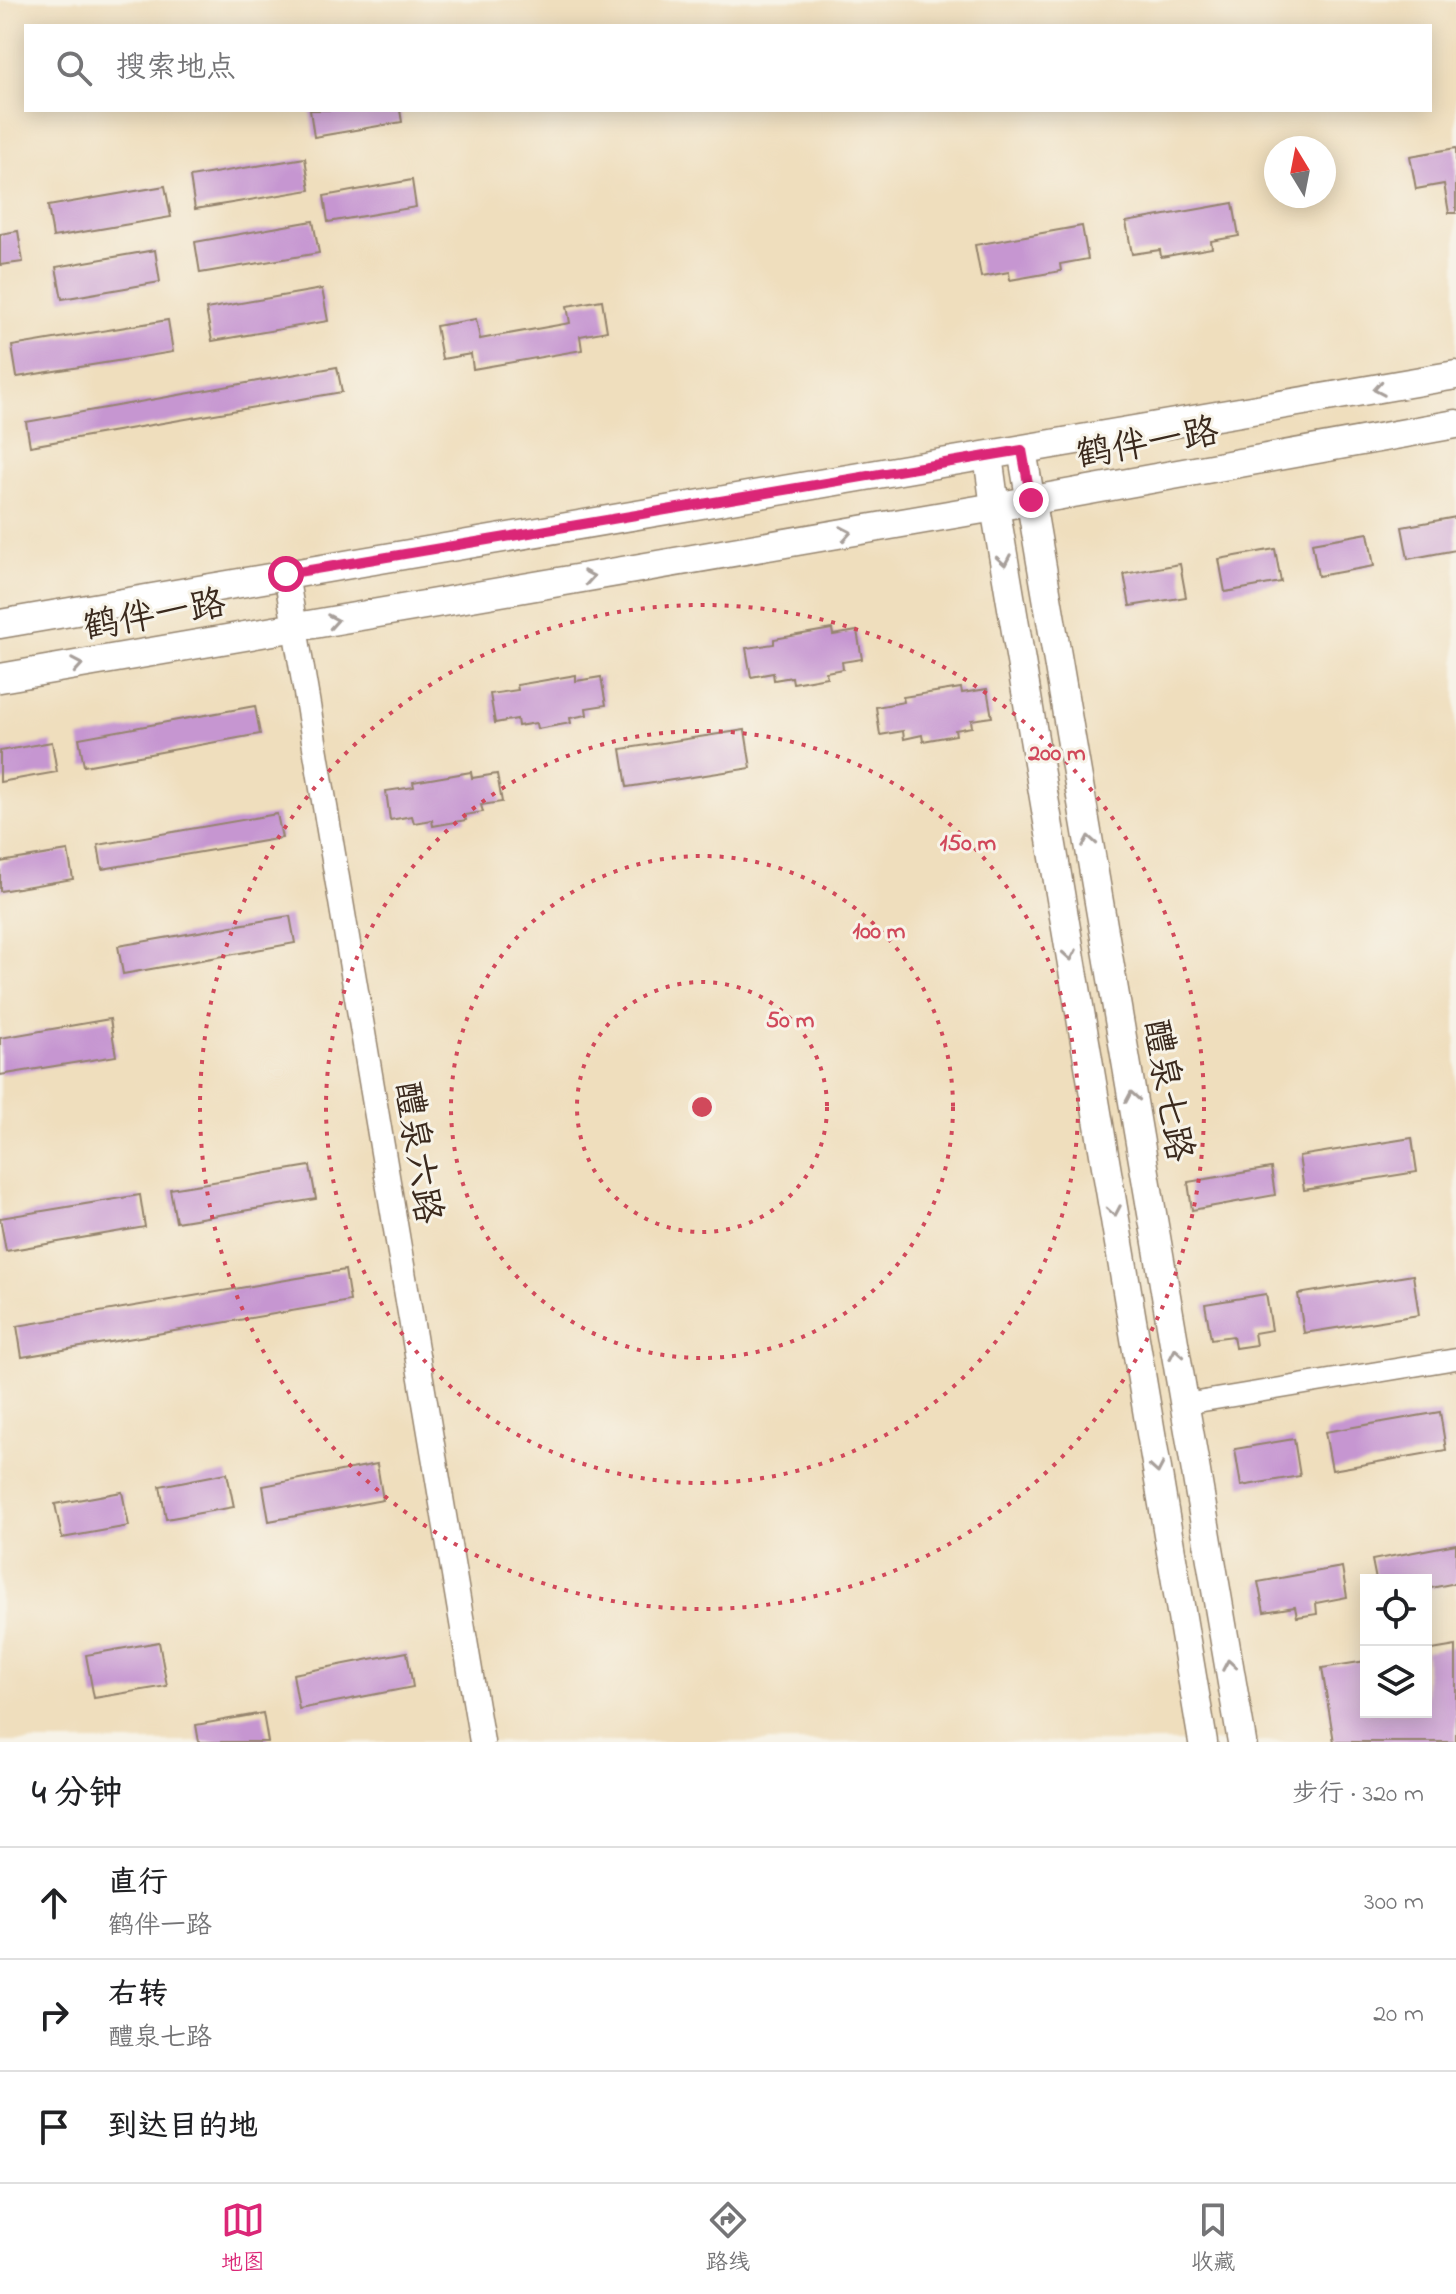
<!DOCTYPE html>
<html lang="zh">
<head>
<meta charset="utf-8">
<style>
  :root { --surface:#fff; --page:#f2f2f2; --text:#202124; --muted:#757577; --line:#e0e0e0; --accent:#db2777 }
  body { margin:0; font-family:"Indie Flower","LXGW WenKai TC",sans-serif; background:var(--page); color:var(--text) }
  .controls { position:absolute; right:24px; bottom:24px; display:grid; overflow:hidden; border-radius:0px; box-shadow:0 4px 20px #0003 }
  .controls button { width:72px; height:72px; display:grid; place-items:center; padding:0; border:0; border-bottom:2px solid var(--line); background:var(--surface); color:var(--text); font:40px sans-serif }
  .compass { position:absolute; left:1264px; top:136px; width:72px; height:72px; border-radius:50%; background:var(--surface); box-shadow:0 4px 20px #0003; rotate:350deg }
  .stop { position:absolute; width:24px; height:24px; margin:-18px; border:6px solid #db2777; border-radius:50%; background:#fff }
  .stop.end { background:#db2777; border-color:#fff; box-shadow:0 2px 8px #0008 }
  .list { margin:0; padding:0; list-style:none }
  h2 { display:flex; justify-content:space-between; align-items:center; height:104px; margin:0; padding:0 32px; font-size:34px }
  h2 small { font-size:26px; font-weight:400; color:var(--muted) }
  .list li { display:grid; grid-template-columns:52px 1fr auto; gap:24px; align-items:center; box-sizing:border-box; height:112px; padding:0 32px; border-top:2px solid var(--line) }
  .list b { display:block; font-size:30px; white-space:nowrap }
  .list p { margin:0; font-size:26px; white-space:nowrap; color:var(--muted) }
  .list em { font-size:26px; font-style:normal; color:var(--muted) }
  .icon { flex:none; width:44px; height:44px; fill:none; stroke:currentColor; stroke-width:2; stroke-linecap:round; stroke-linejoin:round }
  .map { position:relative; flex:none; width:1456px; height:1742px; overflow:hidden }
  .search { position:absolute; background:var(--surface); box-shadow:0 4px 20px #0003; left:24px; right:24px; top:24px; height:88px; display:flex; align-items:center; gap:20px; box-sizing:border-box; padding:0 28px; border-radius:0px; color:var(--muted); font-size:30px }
  .sheet { height:440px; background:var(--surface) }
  nav { display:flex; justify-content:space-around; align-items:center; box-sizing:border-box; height:112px; border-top:2px solid var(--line); background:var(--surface); font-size:22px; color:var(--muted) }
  nav a { display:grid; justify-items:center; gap:4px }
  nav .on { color:var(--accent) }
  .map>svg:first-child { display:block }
  .building { fill:#c696d1 }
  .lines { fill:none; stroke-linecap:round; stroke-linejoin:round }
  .minor-casing { stroke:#95846e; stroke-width:23 }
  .tertiary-casing { stroke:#95846e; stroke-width:27 }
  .secondary-casing { stroke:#95846e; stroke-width:31 }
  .minor { stroke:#fff; stroke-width:20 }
  .tertiary { stroke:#fff; stroke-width:24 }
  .secondary { stroke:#fff; stroke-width:28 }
  .oneway { stroke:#a79f9a }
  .route { stroke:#db2777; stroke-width:10 }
  .ring { fill:none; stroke:#d1495b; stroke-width:4; stroke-dasharray:4 8 }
  .labels { text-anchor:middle; stroke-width:6; stroke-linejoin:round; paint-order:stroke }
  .street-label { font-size:36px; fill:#3b2a1e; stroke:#f7f3e8 }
  .centre { fill:#d1495b; stroke:#f7f3e8; stroke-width:4 }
  .ring-label { font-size:24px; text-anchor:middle; font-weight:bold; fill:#d1495b; stroke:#f7f3e8; stroke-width:6; stroke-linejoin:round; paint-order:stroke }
</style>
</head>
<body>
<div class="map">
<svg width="1456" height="1742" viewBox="0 0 1456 1742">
  <rect width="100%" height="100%" fill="#f7f3e8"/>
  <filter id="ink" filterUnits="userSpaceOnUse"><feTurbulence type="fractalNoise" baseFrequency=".0125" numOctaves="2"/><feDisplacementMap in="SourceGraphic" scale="16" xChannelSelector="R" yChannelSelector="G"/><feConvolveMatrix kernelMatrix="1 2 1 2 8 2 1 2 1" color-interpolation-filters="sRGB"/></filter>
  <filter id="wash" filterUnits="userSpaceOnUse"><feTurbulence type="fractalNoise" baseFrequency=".006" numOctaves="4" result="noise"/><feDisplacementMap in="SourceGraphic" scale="32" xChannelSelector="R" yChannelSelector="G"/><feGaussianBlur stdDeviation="1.8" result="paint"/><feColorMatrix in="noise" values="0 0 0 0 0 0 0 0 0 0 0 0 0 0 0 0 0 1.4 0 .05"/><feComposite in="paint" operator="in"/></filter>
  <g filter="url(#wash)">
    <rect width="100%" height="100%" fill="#efdebd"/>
    <g id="blocks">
      <!-- building -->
      <g class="building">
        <path d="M 310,110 L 400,110 L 402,122 L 314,137 Z"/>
        <path d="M 1456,148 L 1456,213 L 1449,213 L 1444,184 L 1416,189 L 1410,156 Z"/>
        <path d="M 305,158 L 310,190 L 195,209 L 190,177 Z"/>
        <path d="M 412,180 L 416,207 L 328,222 L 324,196 Z"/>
        <path d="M 165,186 L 171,217 L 53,237 L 48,206 Z"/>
        <path d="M 1233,203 L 1239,236 L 1211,241 L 1212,248 L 1161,257 L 1160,250 L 1132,254 L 1126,222 Z"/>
        <path d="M 313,221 L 319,253 L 200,273 L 195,242 Z"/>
        <path d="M 1082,226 L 1088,259 L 1060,264 L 1061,271 L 1010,280 L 1009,272 L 981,277 L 975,245 Z"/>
        <path d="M 18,231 L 23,262 L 0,265 L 0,234 Z"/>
        <path d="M 155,250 L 160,282 L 62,299 L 56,267 Z"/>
        <path d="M 322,289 L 328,321 L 212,341 L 206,309 Z"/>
        <path d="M 602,300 L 607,331 L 580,336 L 582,350 L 473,369 L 471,354 L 442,359 L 436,326 L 476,319 L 480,339 L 570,323 L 567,306 Z"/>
        <path d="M 168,320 L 173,352 L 17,377 L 12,346 Z"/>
        <path d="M 337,367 L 342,392 L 30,446 L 26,422 Z"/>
        <path d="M 1456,517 L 1456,550 L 1408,559 L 1402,527 Z"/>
        <path d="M 1368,533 L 1374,566 L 1318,576 L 1312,543 Z"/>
        <path d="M 1275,549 L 1281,582 L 1225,592 L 1219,559 Z"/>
        <path d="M 1180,564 L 1186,597 L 1130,606 L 1124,574 Z"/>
        <path d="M 832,629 L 833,635 L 857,631 L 862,659 L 842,662 L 843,669 L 826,672 L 827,677 L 793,683 L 792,677 L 774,680 L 773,673 L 751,677 L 746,648 L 774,644 L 774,639 Z"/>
        <path d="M 576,675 L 576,681 L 601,677 L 606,705 L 586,708 L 587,715 L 570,718 L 571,723 L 537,729 L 536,723 L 518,726 L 517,719 L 495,723 L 490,694 L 518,690 L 517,685 Z"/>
        <path d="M 961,688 L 962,693 L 987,689 L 992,717 L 971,720 L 972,727 L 955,730 L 956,735 L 923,741 L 922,735 L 904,739 L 903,731 L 880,735 L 876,707 L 904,702 L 903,697 Z"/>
        <path d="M 255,706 L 260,734 L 84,766 L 79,738 Z"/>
        <path d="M 745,730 L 751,768 L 627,787 L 621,749 Z"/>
        <path d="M 52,742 L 57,772 L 0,782 L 0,751 Z"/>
        <path d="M 471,772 L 472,778 L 497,774 L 502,802 L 481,805 L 483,812 L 465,815 L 466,820 L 433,826 L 432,820 L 414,823 L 412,816 L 390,820 L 386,791 L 414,787 L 413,782 Z"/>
        <path d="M 277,814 L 282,838 L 102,869 L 98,845 Z"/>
        <path d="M 68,851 L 73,879 L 0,891 L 0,862 Z"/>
        <path d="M 290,916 L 295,943 L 123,974 L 118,946 Z"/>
        <path d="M 110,1019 L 116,1056 L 0,1075 L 0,1038 Z"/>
        <path d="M 1412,1138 L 1417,1172 L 1304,1190 L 1299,1156 Z"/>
        <path d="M 310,1166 L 316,1199 L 176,1222 L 170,1189 Z"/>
        <path d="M 1271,1168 L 1275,1195 L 1192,1210 L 1188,1182 Z"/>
        <path d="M 140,1195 L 145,1227 L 6,1251 L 0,1218 Z"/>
        <path d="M 345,1270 L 350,1301 L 22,1357 L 17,1326 Z"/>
        <path d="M 1413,1275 L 1419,1315 L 1304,1333 L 1298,1294 Z"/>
        <path d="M 1266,1294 L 1272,1330 L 1254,1333 L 1256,1345 L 1235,1348 L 1233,1336 L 1211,1339 L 1205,1304 Z"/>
        <path d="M 1440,1412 L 1446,1450 L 1332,1470 L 1325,1432 Z"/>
        <path d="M 1294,1439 L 1300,1476 L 1241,1486 L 1235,1449 Z"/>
        <path d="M 377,1464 L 383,1500 L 269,1521 L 263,1486 Z"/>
        <path d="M 227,1473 L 234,1507 L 166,1519 L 160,1486 Z"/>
        <path d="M 122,1492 L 129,1526 L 62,1538 L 55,1504 Z"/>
        <path d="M 1456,1544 L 1456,1583 L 1426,1589 L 1426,1580 L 1376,1580 L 1372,1560 Z"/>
        <path d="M 1342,1567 L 1347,1597 L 1316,1603 L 1317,1614 L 1297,1617 L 1295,1607 L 1264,1612 L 1258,1582 Z"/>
        <path d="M 159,1642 L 167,1686 L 94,1698 L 86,1655 Z"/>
        <path d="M 1456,1646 L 1456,1742 L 1334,1742 L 1322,1668 L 1366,1661 L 1366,1712 L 1426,1712 L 1426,1651 Z"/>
        <path d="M 407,1652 L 413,1687 L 299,1709 L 293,1674 Z"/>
        <path d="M 263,1713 L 268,1742 L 199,1742 L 196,1725 Z"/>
      </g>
    </g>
  </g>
  <g filter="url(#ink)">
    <use href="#blocks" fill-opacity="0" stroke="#95846e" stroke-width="2"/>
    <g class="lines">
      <!-- minor casing -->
      <g class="minor-casing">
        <path id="minor" d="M 1185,1404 L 1456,1359"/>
      </g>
      <!-- tertiary casing -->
      <g class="tertiary-casing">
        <path id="tertiary" d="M 286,574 L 482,1742"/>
      </g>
      <!-- secondary casing -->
      <g class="secondary-casing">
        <g id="secondary">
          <path d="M 1022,450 L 1242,1742"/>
          <path d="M 988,456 L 995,507 L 1203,1742"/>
          <path d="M 0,624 L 1456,375"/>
          <path d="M 0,678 L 995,507 L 1456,424"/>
        </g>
      </g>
      <!-- minor -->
      <use href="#minor" class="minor"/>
      <!-- tertiary -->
      <use href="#tertiary" class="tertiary"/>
      <!-- secondary -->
      <use href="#secondary" class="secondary"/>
    </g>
    <!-- one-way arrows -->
    <defs><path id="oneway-chevron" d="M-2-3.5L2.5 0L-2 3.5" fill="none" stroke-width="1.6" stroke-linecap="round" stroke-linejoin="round" transform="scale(2)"/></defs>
    <g class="oneway">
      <use href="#oneway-chevron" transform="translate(1379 389) rotate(170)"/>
      <use href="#oneway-chevron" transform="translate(846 533) rotate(-10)"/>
      <use href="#oneway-chevron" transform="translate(1004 560) rotate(80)"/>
      <use href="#oneway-chevron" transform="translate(589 577) rotate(-10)"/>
      <use href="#oneway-chevron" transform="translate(333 621) rotate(-10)"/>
      <use href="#oneway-chevron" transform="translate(77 665) rotate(-10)"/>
      <use href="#oneway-chevron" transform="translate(1089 841) rotate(-100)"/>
      <use href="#oneway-chevron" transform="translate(1070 955) rotate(80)"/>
      <use href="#oneway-chevron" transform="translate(1132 1097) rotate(-100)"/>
      <use href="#oneway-chevron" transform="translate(1114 1211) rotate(80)"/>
      <use href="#oneway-chevron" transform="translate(1176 1354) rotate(-100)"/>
      <use href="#oneway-chevron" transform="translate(1157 1468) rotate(80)"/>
      <use href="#oneway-chevron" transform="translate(1229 1665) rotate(-100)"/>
    </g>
  </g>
  <g class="lines" filter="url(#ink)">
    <!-- route -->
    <path class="route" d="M 286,574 L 1022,450 L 1031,500"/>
  </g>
  <!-- distance rings -->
  <g class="ring">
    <circle cx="702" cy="1107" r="125"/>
    <circle cx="702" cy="1107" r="251"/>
    <circle cx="702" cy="1107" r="376"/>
    <circle cx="702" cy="1107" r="502"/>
  </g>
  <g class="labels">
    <!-- street labels -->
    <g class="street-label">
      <text transform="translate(1147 441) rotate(-10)" y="13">鹤伴一路</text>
      <text transform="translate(154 613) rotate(-10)" y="13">鹤伴一路</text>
      <text transform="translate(1170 1090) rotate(80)" y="13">醴泉七路</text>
      <text transform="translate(420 1152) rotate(81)" y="13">醴泉六路</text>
    </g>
  </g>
  <circle cx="702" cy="1107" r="12" class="centre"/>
  <g class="ring-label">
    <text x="1057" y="760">200 m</text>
    <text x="968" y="850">150 m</text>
    <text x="879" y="938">100 m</text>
    <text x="790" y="1027">50 m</text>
  </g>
</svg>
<div class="controls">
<button><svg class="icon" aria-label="locate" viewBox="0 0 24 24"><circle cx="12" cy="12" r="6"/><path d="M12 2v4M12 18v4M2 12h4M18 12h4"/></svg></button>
<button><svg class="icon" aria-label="layers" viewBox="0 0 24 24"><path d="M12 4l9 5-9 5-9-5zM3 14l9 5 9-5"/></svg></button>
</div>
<svg class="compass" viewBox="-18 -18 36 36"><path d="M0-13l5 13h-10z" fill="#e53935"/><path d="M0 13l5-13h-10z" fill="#757577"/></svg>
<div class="stop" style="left:286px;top:574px"></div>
<div class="stop end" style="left:1031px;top:500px"></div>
<div class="search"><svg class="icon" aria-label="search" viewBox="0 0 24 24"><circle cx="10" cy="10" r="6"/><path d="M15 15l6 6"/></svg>搜索地点</div>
</div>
<section class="sheet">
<h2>4 分钟<small>步行 · 320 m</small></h2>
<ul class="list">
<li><svg class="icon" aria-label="ahead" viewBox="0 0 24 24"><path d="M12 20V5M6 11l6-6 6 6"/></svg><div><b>直行</b><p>鹤伴一路</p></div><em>300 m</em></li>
<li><svg class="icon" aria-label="right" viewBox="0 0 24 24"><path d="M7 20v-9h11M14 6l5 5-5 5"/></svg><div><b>右转</b><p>醴泉七路</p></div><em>20 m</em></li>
<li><svg class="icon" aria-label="arrive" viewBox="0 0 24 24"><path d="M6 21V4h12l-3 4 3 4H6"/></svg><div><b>到达目的地</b></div></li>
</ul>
</section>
<nav>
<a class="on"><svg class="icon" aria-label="map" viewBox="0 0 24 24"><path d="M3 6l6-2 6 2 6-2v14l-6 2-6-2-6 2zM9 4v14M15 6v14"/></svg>地图</a>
<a><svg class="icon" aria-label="directions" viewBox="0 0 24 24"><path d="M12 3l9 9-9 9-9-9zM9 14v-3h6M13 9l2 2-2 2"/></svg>路线</a>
<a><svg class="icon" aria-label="saved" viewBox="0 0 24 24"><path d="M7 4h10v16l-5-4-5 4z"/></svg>收藏</a>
</nav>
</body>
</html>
